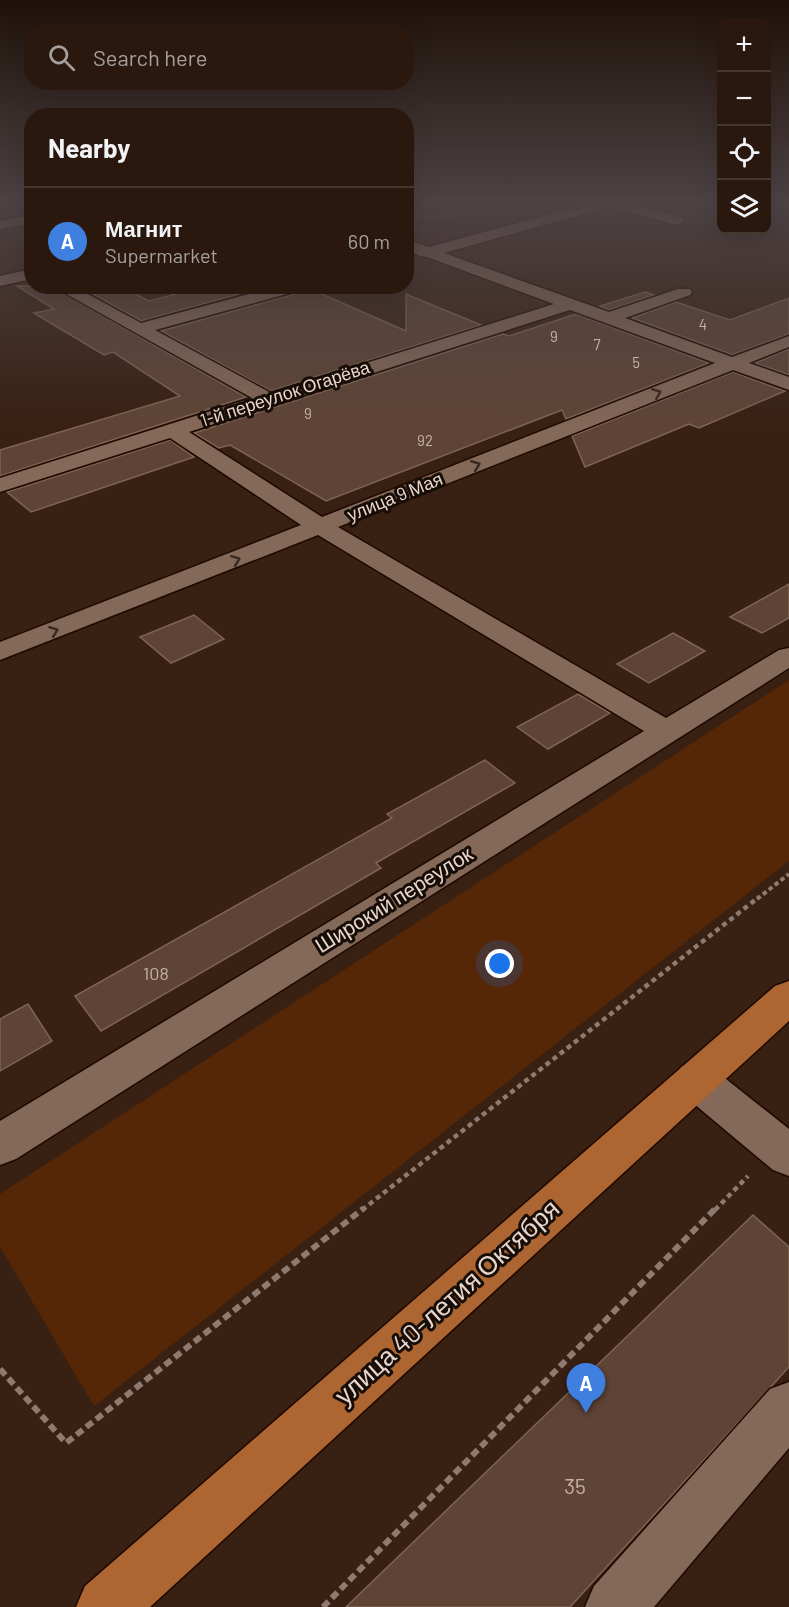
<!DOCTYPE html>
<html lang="en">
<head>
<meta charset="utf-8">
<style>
  :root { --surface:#2a180e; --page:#322117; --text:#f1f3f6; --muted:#a5a09e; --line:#46372e; --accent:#1a73e8 }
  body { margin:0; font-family:Barlow,sans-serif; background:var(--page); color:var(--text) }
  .controls { position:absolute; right:18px; top:18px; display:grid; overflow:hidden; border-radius:12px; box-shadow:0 6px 24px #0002 }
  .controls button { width:54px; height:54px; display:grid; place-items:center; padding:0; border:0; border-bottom:2px solid var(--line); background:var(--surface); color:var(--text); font:30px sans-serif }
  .you { position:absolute; left:500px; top:964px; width:21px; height:21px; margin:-15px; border:4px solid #fff; border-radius:50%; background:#1a73e8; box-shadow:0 0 0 9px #1a73e833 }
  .badge { display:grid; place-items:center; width:39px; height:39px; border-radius:50%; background:var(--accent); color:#fff; font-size:20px; font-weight:700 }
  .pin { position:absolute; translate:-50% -50px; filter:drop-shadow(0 2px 3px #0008) }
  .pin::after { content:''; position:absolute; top:32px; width:21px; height:18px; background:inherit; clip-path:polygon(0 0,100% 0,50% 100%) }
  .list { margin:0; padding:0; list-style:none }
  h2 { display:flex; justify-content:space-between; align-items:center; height:78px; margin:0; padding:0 24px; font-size:26px }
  h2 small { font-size:20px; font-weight:400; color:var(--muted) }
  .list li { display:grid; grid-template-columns:39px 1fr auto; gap:18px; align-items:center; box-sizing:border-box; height:108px; padding:0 24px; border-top:2px solid var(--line) }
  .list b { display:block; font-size:22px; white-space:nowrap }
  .list p { margin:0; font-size:20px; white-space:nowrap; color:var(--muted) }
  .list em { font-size:20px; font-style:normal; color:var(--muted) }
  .icon { flex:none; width:33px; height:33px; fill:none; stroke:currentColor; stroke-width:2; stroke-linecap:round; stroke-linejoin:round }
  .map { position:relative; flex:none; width:789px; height:1607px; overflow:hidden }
  .search { position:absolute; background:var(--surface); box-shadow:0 6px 24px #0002; left:24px; top:24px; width:390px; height:66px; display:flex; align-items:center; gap:15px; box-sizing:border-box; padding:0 21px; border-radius:24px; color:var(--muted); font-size:22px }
  .panel { position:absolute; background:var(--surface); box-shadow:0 6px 24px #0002; left:24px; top:108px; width:390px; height:186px; border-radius:24px }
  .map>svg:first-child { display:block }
  .green { fill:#552706 }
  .building { fill:#5f4436; stroke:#7f6353; stroke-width:1.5 }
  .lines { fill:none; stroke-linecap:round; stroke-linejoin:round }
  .minor-casing { stroke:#1e0900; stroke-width:3 }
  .major-casing { stroke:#1e0900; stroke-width:3 }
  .path-far3 { stroke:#8e7a6e; stroke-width:1.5; stroke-dasharray:2 1.5; stroke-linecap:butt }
  .path-far2 { stroke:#8e7a6e; stroke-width:4; stroke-dasharray:4.5 3; stroke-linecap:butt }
  .path-far1 { stroke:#8e7a6e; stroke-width:4.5; stroke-dasharray:5 4; stroke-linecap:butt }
  .path { stroke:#8e7a6e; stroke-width:6; stroke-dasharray:8 4.5; stroke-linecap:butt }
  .minor { fill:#846858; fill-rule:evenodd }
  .major { fill:#ad6532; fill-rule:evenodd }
  .oneway { stroke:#38281f }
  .labels { text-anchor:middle; stroke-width:6; stroke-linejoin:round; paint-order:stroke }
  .far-number-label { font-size:15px; fill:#c5b2a7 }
  .far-street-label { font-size:18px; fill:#e7d6cd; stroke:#170d07 }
  .number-label { font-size:18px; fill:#c5b2a7 }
  .street-label { font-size:21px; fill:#e7d6cd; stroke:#170d07 }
  .near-number-label { font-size:21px; fill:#c5b2a7 }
  .near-street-label { font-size:26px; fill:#e7d6cd; stroke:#170d07 }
</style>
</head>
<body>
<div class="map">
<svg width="789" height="1607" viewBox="0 0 789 1607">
  <rect width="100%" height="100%" fill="#382012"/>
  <!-- green -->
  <path class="green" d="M 789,680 L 789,861 L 94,1406 L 0,1247 L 0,1194 Z"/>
  <!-- building -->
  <g class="building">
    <path d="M 17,286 L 50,286 L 246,397 L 0,476 L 0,450 L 180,396 L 113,352 L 104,355 L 34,313 L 54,309 Z"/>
    <path d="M 79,286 L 120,286 L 149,301 L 207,286 L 268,286 L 141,321 Z"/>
    <path d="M 308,288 L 406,331 L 406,294 L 481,325 L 271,391 L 161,331 L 306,291 Z"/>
    <path d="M 645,292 L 654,295 L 609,310 L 600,306 Z"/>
    <path d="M 789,298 L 789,334 L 732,355 L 632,318 L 676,302 L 730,320 Z"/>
    <path d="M 576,314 L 709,363 L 566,419 L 562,410 L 326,501 L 230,445 L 219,448 L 194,433 L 503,334 L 509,336 Z"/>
    <path d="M 789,349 L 789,375 L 755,363 Z"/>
    <path d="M 733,372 L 785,391 L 699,428 L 689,424 L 585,467 L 572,436 Z"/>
    <path d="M 170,440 L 194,457 L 31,512 L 7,492 Z"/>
    <path d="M 789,584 L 789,618 L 762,633 L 730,617 Z"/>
    <path d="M 194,615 L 224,639 L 171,663 L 140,637 Z"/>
    <path d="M 673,633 L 705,651 L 649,683 L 617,664 Z"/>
    <path d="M 578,694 L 610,713 L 548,749 L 517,727 Z"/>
    <path d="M 485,760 L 515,783 L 376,863 L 381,868 L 101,1031 L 75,996 L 392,818 L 387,814 Z"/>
    <path d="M 28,1004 L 52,1041 L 0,1071 L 0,1019 Z"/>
    <path d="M 753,1215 L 789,1247 L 789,1367 L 570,1607 L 346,1607 Z"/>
  </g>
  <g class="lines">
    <!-- minor casing -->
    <g class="minor-casing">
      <g id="minor">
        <path d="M 594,202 L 624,202 L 682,218 L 684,221 L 677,225 L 609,207 L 444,253 L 609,312 L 678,289 L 690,289 L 692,292 L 690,295 L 625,318 L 732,357 L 789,336 L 789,347 L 749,363 L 789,377 L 789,390 L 733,370 L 338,527 L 666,718 L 779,650 L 789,648 L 789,668 L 16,1159 L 0,1165 L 0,1121 L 644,731 L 318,535 L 0,660 L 0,642 L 301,525 L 170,438 L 0,492 L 0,478 L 252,398 L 52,286 L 73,286 L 141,323 L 279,286 L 307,286 L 305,289 L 155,330 L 271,393 L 554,304 L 427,257 L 420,256 L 406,249 L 406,240 L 429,247 ZM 570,310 L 715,363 L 322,517 L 189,432 Z"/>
        <path d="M 32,215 L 32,223 L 0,229 L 0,221 Z"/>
        <path d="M 32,269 L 32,279 L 0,286 L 0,276 Z"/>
        <path d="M 696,1062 L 711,1067 L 789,1129 L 789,1176 L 773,1170 L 681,1093 L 675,1080 L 681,1067 Z"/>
        <path d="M 789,1382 L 789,1448 L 654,1607 L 585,1607 L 594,1586 L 770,1389 Z"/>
      </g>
    </g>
    <!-- major casing -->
    <g class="major-casing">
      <path id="major" d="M 789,981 L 789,1021 L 150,1607 L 76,1607 L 85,1586 L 775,986 Z"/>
    </g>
    <!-- path-far3 -->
    <path class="path-far3" d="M 406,216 L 454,217"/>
    <!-- path-far2 -->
    <path class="path-far2" d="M 757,899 L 789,874"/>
    <!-- path-far1 -->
    <g class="path-far1">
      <path d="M 362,1210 L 759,897"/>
      <path d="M 715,1210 L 748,1176"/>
    </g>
    <!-- path -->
    <g class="path">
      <path d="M 0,1369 L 66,1443 L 364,1208"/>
      <path d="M 323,1607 L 716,1208"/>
    </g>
    <!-- minor -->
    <use href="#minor" class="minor"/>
    <!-- major -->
    <use href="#major" class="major"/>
  </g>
  <!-- one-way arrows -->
  <defs><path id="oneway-chevron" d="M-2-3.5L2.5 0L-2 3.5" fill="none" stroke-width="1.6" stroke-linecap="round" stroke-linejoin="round" transform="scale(1.5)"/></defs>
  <g class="oneway">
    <use href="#oneway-chevron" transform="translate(657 393) rotate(-22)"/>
    <use href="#oneway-chevron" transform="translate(476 465) rotate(-22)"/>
    <use href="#oneway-chevron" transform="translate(236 560) rotate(-21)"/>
    <use href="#oneway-chevron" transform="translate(54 631) rotate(-21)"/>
  </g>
  <!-- sky -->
  <linearGradient id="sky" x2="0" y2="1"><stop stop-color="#1f120a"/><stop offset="0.47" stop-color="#4d4244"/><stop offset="1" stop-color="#4d4244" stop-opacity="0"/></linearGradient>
  <rect width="789" height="427" fill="url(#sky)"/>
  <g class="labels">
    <!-- far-number labels -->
    <g class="far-number-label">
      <text x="703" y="330">4</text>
      <text x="554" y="342">9</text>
      <text x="597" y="350">7</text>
      <text x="636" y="368">5</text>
      <text x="308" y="419">9</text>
      <text x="425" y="446">92</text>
    </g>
    <!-- far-street labels -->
    <g class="far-street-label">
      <text transform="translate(285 394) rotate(-18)" y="6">1-й переулок Огарёва</text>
      <text transform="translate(395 497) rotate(-22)" y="6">улица 9 Мая</text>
    </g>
    <!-- number labels -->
    <g class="number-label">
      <text x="156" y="980">108</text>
    </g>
    <!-- street labels -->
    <g class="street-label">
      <text transform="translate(394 900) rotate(-32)" y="7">Широкий переулок</text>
    </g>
    <!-- near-number labels -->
    <g class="near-number-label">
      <text x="575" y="1494">35</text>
    </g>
    <!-- near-street labels -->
    <g class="near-street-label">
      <text transform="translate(447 1302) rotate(-42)" y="9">улица 40-летия Октября</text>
    </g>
  </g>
</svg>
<div class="controls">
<button>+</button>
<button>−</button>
<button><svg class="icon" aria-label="locate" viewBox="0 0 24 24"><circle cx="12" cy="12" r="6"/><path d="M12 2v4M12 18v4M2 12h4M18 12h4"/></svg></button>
<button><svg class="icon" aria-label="layers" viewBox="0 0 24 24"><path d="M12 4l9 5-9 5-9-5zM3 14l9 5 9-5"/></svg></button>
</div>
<div class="you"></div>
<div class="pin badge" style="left:586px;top:1413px;background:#3f7fe0">A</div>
<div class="search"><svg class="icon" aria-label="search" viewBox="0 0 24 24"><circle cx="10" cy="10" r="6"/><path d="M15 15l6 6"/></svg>Search here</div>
<section class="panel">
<h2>Nearby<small></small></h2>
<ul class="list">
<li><span class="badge" style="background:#3f7fe0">A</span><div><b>Магнит</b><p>Supermarket</p></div><em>60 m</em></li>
</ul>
</section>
</div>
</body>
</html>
